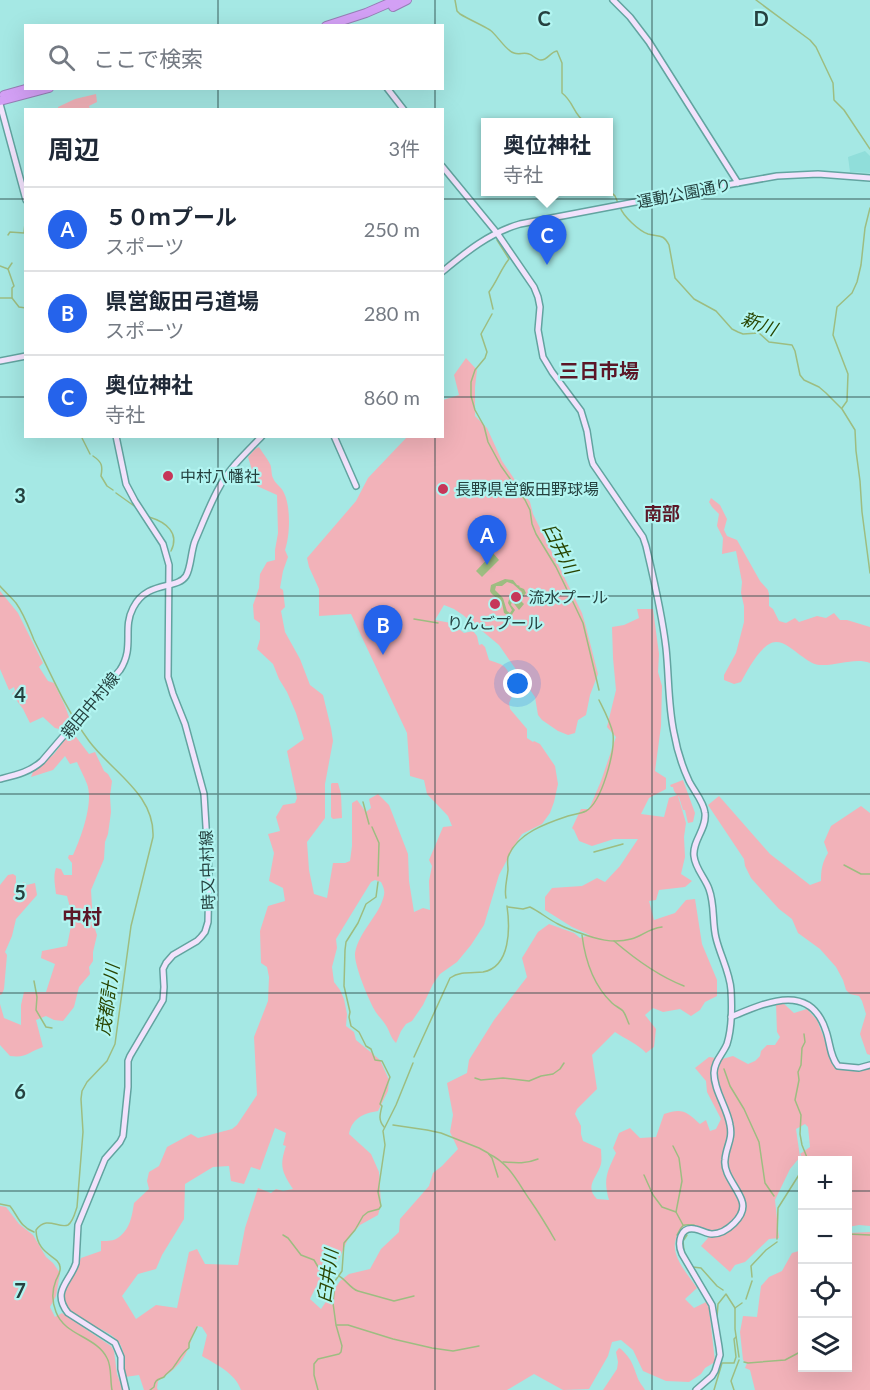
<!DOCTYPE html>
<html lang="ja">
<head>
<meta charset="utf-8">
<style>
  :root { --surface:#fff; --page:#f6f6f7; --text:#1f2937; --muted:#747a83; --line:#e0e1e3; --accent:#2563eb }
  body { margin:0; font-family:Lato,"Noto Sans JP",sans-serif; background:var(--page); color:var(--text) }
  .controls { position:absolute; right:18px; bottom:18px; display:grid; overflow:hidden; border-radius:0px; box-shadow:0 6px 24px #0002 }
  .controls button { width:54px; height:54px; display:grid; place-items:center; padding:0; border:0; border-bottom:2px solid var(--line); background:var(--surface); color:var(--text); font:30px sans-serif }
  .you { position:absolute; left:518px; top:684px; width:21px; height:21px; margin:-15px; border:4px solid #fff; border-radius:50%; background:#1a73e8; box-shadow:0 0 0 9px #1a73e833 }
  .badge { display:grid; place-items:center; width:39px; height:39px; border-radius:50%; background:var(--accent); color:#fff; font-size:20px; font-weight:700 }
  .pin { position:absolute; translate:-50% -50px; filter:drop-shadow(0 2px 3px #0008) }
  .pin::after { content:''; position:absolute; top:32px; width:21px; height:18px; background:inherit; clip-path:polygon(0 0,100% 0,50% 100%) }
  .popup { position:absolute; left:481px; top:118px; width:132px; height:78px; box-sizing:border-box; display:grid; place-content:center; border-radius:0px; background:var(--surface); filter:drop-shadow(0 2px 4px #0005); font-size:20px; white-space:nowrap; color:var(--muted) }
  .popup b { font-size:22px; color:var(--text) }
  .popup::after { content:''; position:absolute; left:50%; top:100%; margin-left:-12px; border:12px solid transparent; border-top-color:var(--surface) }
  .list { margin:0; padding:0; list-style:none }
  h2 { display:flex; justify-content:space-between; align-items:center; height:78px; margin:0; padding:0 24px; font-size:26px }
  h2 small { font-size:20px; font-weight:400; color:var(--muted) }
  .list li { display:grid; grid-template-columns:39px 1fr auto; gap:18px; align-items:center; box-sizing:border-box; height:84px; padding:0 24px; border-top:2px solid var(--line) }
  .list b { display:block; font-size:22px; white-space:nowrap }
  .list p { margin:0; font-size:20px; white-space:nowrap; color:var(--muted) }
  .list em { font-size:20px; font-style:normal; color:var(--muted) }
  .icon { flex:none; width:33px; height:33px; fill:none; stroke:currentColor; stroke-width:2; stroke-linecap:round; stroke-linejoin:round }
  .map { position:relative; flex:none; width:870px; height:1390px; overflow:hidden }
  .search { position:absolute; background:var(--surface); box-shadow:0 6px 24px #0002; left:24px; top:24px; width:420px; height:66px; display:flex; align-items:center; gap:15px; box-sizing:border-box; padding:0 21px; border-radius:0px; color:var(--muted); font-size:22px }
  .panel { position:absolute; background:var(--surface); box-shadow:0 6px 24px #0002; left:24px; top:108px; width:420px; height:330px; border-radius:0px }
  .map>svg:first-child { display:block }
  .built { fill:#90deda }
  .green { fill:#f2b2b9; fill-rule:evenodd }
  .water { fill:#9dbd81; fill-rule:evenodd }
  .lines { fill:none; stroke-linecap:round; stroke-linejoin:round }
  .stream { stroke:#9dbd81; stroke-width:1.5 }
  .secondary-casing { stroke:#62a4a0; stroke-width:8 }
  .highway-casing { stroke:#967fb5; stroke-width:10 }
  .secondary { stroke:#f2e2fc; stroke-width:5 }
  .highway { stroke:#d3a0f5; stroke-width:8 }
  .grid { fill:none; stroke:#25413f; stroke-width:1.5; stroke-opacity:0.55 }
  .poi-dot { fill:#c63659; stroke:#b2f5f1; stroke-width:2 }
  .labels { text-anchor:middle; stroke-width:4.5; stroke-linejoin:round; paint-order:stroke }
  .street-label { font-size:16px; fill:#25413f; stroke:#b2f5f1 }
  .poi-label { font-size:16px; fill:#25413f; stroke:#b2f5f1; text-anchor:start }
  .water-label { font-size:18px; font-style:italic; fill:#294502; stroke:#b2f5f1 }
  .neighbourhood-label { font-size:18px; font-weight:bold; fill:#5c1727; stroke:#b2f5f1 }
  .quarter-label { font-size:20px; font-weight:bold; fill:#5c1727; stroke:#b2f5f1 }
  .grid-label { font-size:20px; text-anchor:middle; font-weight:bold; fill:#25413f; stroke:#b2f5f1; stroke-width:4.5; stroke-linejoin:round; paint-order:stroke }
</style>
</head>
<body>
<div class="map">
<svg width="870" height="1390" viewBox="0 0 870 1390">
  <rect width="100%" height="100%" fill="#a5e8e4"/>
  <!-- built -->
  <path class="built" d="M 865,151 L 870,156 L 870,173 L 850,172 L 848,157 Z"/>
  <!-- green -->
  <g class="green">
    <path d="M 96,94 L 97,102 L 89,106 L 90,109 L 58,109 L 58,107 L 75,99 Z"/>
    <path d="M 466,358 L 477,370 L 475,387 L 475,416 L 487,428 L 502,461 L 530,502 L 533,514 L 582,613 L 586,627 L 598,674 L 590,695 L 586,715 L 578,720 L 575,733 L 568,735 L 558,731 L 542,720 L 538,715 L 535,697 L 499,645 L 463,615 L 454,609 L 444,605 L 435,620 L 451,623 L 464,633 L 473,631 L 477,636 L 479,645 L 482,644 L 485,647 L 489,660 C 507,666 506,666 513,683 L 510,688 L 513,694 L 509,703 L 510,709 L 527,729 L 527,738 L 533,742 L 534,741 L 540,744 L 555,766 L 558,784 L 554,802 L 550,813 L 542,824 L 522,834 L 516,843 L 499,875 L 484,925 L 471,945 L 457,962 L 440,974 L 433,984 L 423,1005 L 412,1021 L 406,1024 L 401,1031 L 396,1043 C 390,1037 390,1031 385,1024 C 382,1019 377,1015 374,1009 C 368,998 354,965 355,953 C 359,931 380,915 384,895 C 385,890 383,886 381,882 L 375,880 L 371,882 L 336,939 L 337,948 L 332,967 L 334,982 L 340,990 L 344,999 L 347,1014 L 346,1026 L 354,1032 L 356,1040 L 380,1060 L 389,1080 L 388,1091 L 378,1111 C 364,1113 352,1118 349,1134 L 371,1154 L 379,1172 L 381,1204 L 378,1215 L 360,1225 L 348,1239 L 338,1261 L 326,1267 L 310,1299 L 321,1309 L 340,1281 L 349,1274 L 370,1269 L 381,1249 L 399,1232 L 400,1219 L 429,1186 L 433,1173 L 442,1166 L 458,1149 L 450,1132 L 453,1115 L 447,1083 L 467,1073 L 469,1060 L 494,1020 L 527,977 L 522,958 L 538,932 L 549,924 L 574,933 L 580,938 L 590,935 L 572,927 L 545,910 L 545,897 L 552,888 L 582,886 L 597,878 L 605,882 L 620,866 L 638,839 L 614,839 L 592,846 L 579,841 L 574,830 L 572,828 L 581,809 L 589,809 L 601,781 L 616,737 L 607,727 L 616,690 L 613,658 L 612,627 L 624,625 L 639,618 L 637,609 L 653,609 L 659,654 L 658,672 L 662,686 L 661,726 L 655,771 L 666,778 L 666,789 L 649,798 L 641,814 L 664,817 L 669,798 L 677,795 L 674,791 L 673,787 L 671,787 L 670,785 L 683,780 L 695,813 L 693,822 L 688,823 L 685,810 L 683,810 L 679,797 L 678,796 L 686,823 L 684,837 L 685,857 L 681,874 L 692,881 L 685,887 L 659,890 L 656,900 L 649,901 L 654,920 L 675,913 L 686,900 L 695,899 L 702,944 L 717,980 L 717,996 L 705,1002 L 700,1010 L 691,1016 L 680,1009 L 663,1012 L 653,1008 L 645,1015 L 656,1029 L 654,1047 L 646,1053 C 638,1044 625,1039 615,1032 L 592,1055 L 597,1089 L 577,1109 L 575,1114 L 581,1126 L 581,1134 L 583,1141 L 601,1149 C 601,1153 602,1159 601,1164 C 597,1178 584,1186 597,1199 L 609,1200 C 603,1179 607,1172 616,1153 L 613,1148 L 619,1133 L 630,1128 L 640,1138 L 656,1137 L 664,1114 C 682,1108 686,1111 700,1124 L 706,1120 L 710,1131 L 716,1129 L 721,1119 L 707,1092 L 706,1081 L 695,1068 L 709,1057 L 722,1059 L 733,1056 L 748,1064 L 755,1061 L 760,1056 L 761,1051 L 767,1045 L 775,1045 L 780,1037 L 777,1032 L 776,1004 L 783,1003 L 794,1013 L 807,1009 L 817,1020 L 826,1043 L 831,1049 L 838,1066 L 870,1065 L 870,1226 L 859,1225 L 848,1227 L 848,1160 L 804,1160 L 800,1154 L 810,1147 L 808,1127 L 805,1124 L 796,1129 L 800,1157 L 790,1169 L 775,1200 L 779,1238 L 769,1239 L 745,1262 L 735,1265 L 730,1272 L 701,1246 L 708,1238 L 701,1228 L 685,1225 C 662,1248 683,1267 697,1288 L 685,1299 L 694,1308 L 706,1302 L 709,1308 L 715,1362 L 705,1368 L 701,1374 L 689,1382 L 666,1381 L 643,1371 L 633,1350 L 621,1340 L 612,1342 L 608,1356 L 589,1389 L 563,1390 L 534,1374 L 507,1390 L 241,1390 C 235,1373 217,1365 202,1356 L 207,1335 L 202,1327 L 197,1326 C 192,1333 192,1341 188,1349 C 182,1364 171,1372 158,1381 L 157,1388 L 158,1390 L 144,1390 L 139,1375 L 125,1377 C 125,1367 125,1353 120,1344 C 108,1324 60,1323 65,1292 C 66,1284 71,1278 76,1271 C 78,1267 79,1263 81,1258 L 101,1251 L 101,1241 C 105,1241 112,1241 116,1239 C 130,1231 132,1216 134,1203 L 149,1189 L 147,1181 L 149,1172 L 159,1166 L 167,1147 L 191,1134 L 198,1138 L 232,1129 L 237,1125 L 257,1095 L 254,1037 L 268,1001 L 269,977 L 267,967 L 261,963 L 260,931 L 268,906 L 285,901 L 283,888 L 269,881 L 274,853 L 268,834 L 280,831 L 276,817 L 283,805 L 295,803 L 297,798 L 287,751 L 304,739 L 296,713 L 287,692 L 279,679 L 273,664 L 257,649 L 260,639 L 260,623 L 254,619 L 253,605 L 259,588 L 260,574 L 267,562 L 275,560 L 275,550 L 278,533 L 277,495 L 257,486 L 248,457 L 255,449 L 259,447 C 262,452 267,458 270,464 C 272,468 271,474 273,478 C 275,484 282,487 284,493 C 291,507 290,536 285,550 L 288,557 L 283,571 L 280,588 L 283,590 L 285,607 L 281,611 L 285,632 L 300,659 L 310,685 L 323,695 L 331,728 L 333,741 L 325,784 L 325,818 L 307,842 L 309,870 L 314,894 L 327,898 L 333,863 L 345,863 L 350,861 L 352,846 L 352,803 L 357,800 L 366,812 L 371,808 L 369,799 L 378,794 L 389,805 L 408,854 L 409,881 L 414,912 L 423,908 L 430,910 L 429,881 L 432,866 L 429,860 L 443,827 L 452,826 L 448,816 L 427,794 L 424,780 L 410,776 L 407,733 L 351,614 L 319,616 L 319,589 L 309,567 L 307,558 L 356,501 L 368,478 L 407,437 L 442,436 L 443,400 L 459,395 L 454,375 ZM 275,1128 L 286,1133 L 283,1145 L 286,1146 C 279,1166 282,1172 293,1189 L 283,1191 L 276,1189 L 271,1193 L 258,1188 L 245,1228 L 238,1265 L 205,1264 L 197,1249 L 189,1252 L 177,1308 L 156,1305 L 136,1319 L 122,1296 L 138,1274 L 156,1269 L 162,1255 L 184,1219 L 185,1184 L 213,1167 L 229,1166 L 231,1181 L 244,1184 L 251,1167 L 260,1170 Z"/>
    <path d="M 711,498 L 720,505 L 727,519 L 724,530 L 727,536 L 737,540 L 760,581 L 768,590 L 769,594 L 769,606 L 773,609 L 779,621 L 786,623 L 795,618 L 799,622 L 817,616 L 826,618 L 834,613 L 840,620 L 847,620 L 870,627 L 870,663 C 855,657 837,666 820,665 C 813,665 806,659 800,655 C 793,650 785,642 776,642 C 762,642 747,671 741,682 L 734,684 L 724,680 L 724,675 L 736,653 L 744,622 L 744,606 L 741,593 L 742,582 L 736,551 L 722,554 L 723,538 L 717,526 L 719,514 L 712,507 L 709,502 Z"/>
    <path d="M 0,591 L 18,613 L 43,663 L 39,667 L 48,681 L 54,683 L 65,706 L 70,720 L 63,730 L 55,728 L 43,717 L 30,723 L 23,709 L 12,694 L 15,691 L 14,687 L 9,690 L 0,669 Z"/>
    <path d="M 76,737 L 89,754 L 95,752 L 104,771 L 108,774 L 112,781 L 110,796 L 111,812 L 108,834 L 105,842 L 104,859 L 91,890 L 93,923 L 97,935 L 93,952 L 93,961 L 89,967 L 90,974 L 79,987 L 74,1007 L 63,1021 L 54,1020 L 46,1016 L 36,1020 L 43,1047 C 28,1052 28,1058 10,1056 L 0,1045 L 0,1004 L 4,1018 L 21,1025 L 21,1005 L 24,992 L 46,992 L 55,964 L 41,958 L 42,951 L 67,946 L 71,926 L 71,911 L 67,896 L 56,894 C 55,885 53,876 56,868 L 61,869 L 64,875 L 72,875 L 72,863 L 68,858 L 69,855 L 73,855 C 81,838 94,802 87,784 C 84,776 80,769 77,762 L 70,764 L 65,756 L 53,770 L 31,777 L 33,772 L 54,754 L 66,738 Z"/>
    <path d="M 332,783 L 338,783 L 341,794 L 342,818 L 333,819 L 331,817 L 331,784 Z"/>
    <path d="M 719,796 L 770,854 L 810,885 L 821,881 C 821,870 822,863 828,853 L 824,842 L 831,826 L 861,806 L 870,813 L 870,1055 L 867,1054 L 860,1034 L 866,1014 L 862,1001 L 859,996 L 850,994 L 846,990 L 843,980 L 836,967 L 820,949 L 798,933 L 792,919 L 779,909 L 759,887 L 751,878 L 745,866 L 744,859 L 708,805 Z"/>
    <path d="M 13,874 L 16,876 L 16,887 L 24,882 L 27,885 L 35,883 L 37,895 L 16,919 L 12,936 L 5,952 L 7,955 L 4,989 L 2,994 L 0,995 L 0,885 L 8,875 Z"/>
    <path d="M 0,1206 L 6,1207 L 19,1224 L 33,1235 L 46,1257 L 53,1263 L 60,1273 L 56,1296 L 50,1307 L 55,1317 L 62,1313 L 111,1346 L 114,1351 L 117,1374 L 123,1390 L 0,1390 Z"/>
    <path d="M 870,1232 L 870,1390 L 755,1390 L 750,1370 L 745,1368 L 747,1363 L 743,1360 L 740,1332 L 743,1316 L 757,1317 L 761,1286 L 769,1277 L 782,1271 L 792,1253 L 802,1250 L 802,1368 L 848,1368 L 848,1233 Z"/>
    <path d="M 619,1348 L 621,1349 C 632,1360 632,1363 637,1376 C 638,1381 643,1386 645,1390 L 603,1390 L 617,1369 L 618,1362 L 616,1352 Z"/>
  </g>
  <!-- water -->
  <g class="water">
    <path d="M 493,553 L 499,560 L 482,577 L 476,571 Z"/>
    <path d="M 505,579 L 513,580 L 517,585 L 520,586 L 519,587 L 524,589 L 526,593 L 522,598 L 515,597 L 514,599 L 517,602 L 521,601 L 524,604 L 519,610 L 512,601 L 511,605 L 515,610 L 511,616 L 509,616 L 504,613 C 503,609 503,605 501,601 C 497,597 492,596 490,591 L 491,585 ZM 507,582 L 513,584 L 522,592 L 520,595 L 517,594 L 510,596 L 508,603 L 512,610 L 510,613 L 507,611 L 503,598 L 495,590 L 496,586 L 502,586 Z"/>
  </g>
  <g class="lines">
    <!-- stream -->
    <g class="stream">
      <path d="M 455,0 L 457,11 L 460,14 C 470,20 480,24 490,30 C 498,36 506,51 514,53 C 519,55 524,52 529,54 C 533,55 536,60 541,60 C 548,60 550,52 557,51 L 562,63 L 562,93 C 574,102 573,114 585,122"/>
      <path d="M 756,0 L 810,40 L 816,47 L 833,83 L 834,100 L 844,110 L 870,149"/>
      <path d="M 608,189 L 615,196 L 618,203"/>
      <path d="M 620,207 C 623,216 639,231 648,234 C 658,237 663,233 669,245 L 675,278 L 694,299 L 716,311 L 732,329 L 738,332 L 743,334 L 759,333 L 769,342 L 792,345 L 795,351 L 800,375 L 804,380 L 819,387 L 826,393 L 842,409 L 855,430 L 856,451 L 860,481 L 862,512 L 870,573"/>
      <path d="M 8,235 L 10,232 L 24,233 L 25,223"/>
      <path d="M 0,266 L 8,269 L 14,286 L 12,288 L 12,298"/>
      <path d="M 8,269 L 12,263"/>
      <path d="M 0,298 L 12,298 L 19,307 L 26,308"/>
      <path d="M 493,309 L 489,292 C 497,281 501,269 509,259 L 497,240"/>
      <path d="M 492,314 L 481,334 L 487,352 L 485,358 L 475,370 L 471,382 L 471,396 L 475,410 L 484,426 L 488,442 L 501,466 L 525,500 L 530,510 L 532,524 L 536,534 L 556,567 L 573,602 L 583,623 L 599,690"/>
      <path d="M 842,408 L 847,401 L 848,374 L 833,335 L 837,307 L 852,293 L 857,282 L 861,265 L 865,228 L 870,208"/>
      <path d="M 81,436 L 90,454"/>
      <path d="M 93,456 C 102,462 103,466 101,476 L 107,486 L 113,490"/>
      <path d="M 116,493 L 137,508"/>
      <path d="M 149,517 C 166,522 180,533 171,551"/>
      <path d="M 0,586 C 5,592 11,597 16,603 C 24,614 29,628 34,640 C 51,674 66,710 89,741 C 112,772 155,794 153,837 L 131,926 L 115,1044 L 107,1061 L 87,1082 L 82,1091 L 81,1099 L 83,1132 L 77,1207 C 75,1213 73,1222 68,1225 C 58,1229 47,1215 36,1230 C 37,1256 59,1255 60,1267 C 61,1272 58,1276 56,1280 C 52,1290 52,1302 56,1312 C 65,1336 96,1336 107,1358 C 112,1367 110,1380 112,1390"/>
      <path d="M 414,619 L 438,623"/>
      <path d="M 363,802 L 369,824"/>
      <path d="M 372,827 L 379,843 L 378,876"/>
      <path d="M 594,852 L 623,844"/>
      <path d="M 844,865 L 861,874 L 870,874"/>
      <path d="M 378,882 L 376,897 L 366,904 L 358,923 L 346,942 L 345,950 L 344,986 L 350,1012 L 349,1017 L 351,1026 L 359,1032 L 366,1046 L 371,1049 L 375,1060 L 382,1061 L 390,1077 L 380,1104 L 382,1106 C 380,1114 378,1120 384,1127"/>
      <path d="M 506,898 C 504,889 507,880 508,870 C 508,866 507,861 508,857 C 517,833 547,823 568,816 C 574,814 580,814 586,811 C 602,802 615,752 613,734 C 611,723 604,710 599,700"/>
      <path d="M 508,907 L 523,909 L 530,907 C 540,912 548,919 558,924 C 565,928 572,930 580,933 C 596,939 613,944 631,939 C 643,936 647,929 662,927"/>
      <path d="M 582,935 C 585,959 593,985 612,1003 C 615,1006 620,1008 623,1011 C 626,1015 627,1020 629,1024"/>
      <path d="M 614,941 C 635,959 658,976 684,986"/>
      <path d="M 34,981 L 37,997 L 36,1010 L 46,1027 L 52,1028"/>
      <path d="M 804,1034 L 805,1042 L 802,1048 L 801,1065 L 798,1072 L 799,1080 L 795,1100 L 801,1115 L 800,1134 L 802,1145 L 808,1160"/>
      <path d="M 414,1057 L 450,978 C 460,971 472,973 483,972 C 511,967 510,927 507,906"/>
      <path d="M 724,1069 L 730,1086 L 744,1109 L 759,1142 L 765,1183 L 774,1196"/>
      <path d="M 475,1078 L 481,1080 L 503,1078 L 529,1081 L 541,1076 L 553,1074 L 560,1069 L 564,1063"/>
      <path d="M 393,1125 L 427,1130 L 441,1133 L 479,1148 L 488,1153 L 492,1158 L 498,1177"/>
      <path d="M 673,1146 L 679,1158 L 682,1181 L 676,1212 L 683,1225"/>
      <path d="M 489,1154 C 509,1163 518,1183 530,1200 C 539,1213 547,1226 555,1240"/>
      <path d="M 503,1162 C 516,1163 526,1164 538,1159"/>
      <path d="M 644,1175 L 653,1195 L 662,1207 L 676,1212"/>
      <path d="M 0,1204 L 10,1206 C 18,1216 20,1227 34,1232"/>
      <path d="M 848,1234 L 870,1235"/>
      <path d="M 283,1235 L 288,1238 L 301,1255 L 314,1260 L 321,1272 L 333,1279"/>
      <path d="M 677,1235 C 683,1224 682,1224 694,1225"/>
      <path d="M 687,1235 L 683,1241 L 684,1251 L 688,1259"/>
      <path d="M 777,1239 L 778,1208 L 802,1170"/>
      <path d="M 693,1267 L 701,1268 L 717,1286 L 723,1290"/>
      <path d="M 339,1276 C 346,1280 351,1289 358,1291 L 394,1301 L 414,1296"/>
      <path d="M 752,1277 L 751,1266 L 766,1250 L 777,1242"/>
      <path d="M 746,1299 L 752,1281"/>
      <path d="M 717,1317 L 718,1304 L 726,1294 L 735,1308"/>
      <path d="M 337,1325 L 348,1325 L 393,1339 L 432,1348 L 453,1351 L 479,1346"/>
      <path d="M 739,1357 L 735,1329 L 735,1308 L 742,1303"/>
      <path d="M 744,1362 L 748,1363 L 785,1360 L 802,1351"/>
      <path d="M 150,1390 L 154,1387 C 155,1379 158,1380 164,1377 C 167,1372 172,1371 175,1365 C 180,1358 182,1353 189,1348 L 189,1343 L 197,1327"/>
      <path d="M 318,1390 L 314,1375 L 314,1364 L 318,1359 L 339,1354 L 341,1352 L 342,1346 L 336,1325 L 333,1303 L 335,1281 L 342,1271 L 344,1243 L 355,1230 L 363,1216 L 368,1212 L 379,1209 L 381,1206 L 378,1192 L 385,1145 L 383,1131 L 396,1105 L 413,1063"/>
      <path d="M 714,1390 L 722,1363 L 734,1363 L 736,1357 L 734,1339 L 736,1337"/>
      <path d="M 734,1390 L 731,1381 L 739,1360"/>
    </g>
    <!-- secondary casing -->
    <g class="secondary-casing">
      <g id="secondary">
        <path d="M 613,0 L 630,17 L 649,42 L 738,183"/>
        <path d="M 387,88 L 404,110"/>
        <path d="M 0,104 L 26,200"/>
        <path d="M 442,166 L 497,233 L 534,287 L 538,297 L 540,307 L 538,330 L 543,357 L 552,372 L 581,411 L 587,431 L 591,457 L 593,464 L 643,537 L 646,546 C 654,580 662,613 666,648 C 669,676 668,705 674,733 C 677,750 682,766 689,781 C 694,791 704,802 705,813 C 707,829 692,841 694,856 C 695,868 705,878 709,889 C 715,905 712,922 716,938 C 720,955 730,973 731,990 C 732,1007 732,1028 727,1044 C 723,1054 714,1061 714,1073 C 714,1091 727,1107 730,1125 C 733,1140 726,1146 725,1160 C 723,1174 738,1188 742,1201 C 747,1216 726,1234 712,1234 C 707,1234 701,1230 695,1229 C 680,1226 677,1243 682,1254 L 712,1305 L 719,1347 L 720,1355 L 715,1371 L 712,1376 L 696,1390"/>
        <path d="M 442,272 C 466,252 489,233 520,224 L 693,191 L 777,176 L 818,174 L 870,178"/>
        <path d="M 0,361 L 26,356"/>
        <path d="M 116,436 L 126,484 L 135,501 L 163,544 L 169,565 L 168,677 L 173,694 L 185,724 L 204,794 L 209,875 L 208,922 L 205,932 L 201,937 L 197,941 L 173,955 L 166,963 L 163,969 L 164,987 L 163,1000 L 130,1056 L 128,1061 L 128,1087 L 123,1136 L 120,1142 L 105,1159 L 78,1225 L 76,1263 C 70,1282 51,1291 68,1313 L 115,1343 L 121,1357 L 121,1369 L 126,1390"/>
        <path d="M 334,436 L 356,486"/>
        <path d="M 0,779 C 16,775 30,772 42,761 L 120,670 C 135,647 122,629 133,608 C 147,580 177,590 186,576 C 191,568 191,551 195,541 C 203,523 210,503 220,486 C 230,467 247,452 262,436"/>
        <path d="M 731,1017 C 765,1003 810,981 826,1031 C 830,1042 830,1057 838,1066 L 859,1068 L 870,1065"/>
      </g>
    </g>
    <!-- highway casing -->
    <g class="highway-casing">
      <g id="highway">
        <path d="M 393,7 L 407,0"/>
        <path d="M 326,26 L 366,13 L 396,0"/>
        <path d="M 4,95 L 29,88"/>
        <path d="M 0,101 L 49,88"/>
      </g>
    </g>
    <!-- secondary -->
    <use href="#secondary" class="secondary"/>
    <!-- highway -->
    <use href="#highway" class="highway"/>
  </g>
  <!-- grid -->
  <path class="grid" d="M 218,0 L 218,26M 435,0 L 435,26M 652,0 L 652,1390M 218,88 L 218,110M 435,88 L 435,110M 0,199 L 26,199M 442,199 L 870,199M 0,397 L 26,397M 442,397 L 870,397M 218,436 L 218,1390M 435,436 L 435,1390M 0,596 L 870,596M 0,794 L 870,794M 0,993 L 870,993M 0,1191 L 802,1191M 848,1191 L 870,1191"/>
  <!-- markers -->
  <g class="poi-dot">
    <circle cx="168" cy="476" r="6"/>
    <circle cx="443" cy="489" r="6"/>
    <circle cx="516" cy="597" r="6"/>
    <circle cx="495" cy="604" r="6"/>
  </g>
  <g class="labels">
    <!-- street labels -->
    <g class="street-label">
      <text transform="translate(684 193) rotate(-11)" y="6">運動公園通り</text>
      <text transform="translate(90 705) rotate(-50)" y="6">親田中村線</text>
      <text transform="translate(207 870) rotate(-92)" y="6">時又中村線</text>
    </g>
    <!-- poi labels -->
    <g class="poi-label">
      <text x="180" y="482">中村八幡社</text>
      <text x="455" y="495">長野県営飯田野球場</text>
      <text x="528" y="603">流水プール</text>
      <text x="495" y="629" text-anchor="middle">りんごプール</text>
    </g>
    <!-- water labels -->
    <g class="water-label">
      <text transform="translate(759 324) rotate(20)" y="6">新川</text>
      <text transform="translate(560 549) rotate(63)" y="6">臼井川</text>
      <text transform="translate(108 1000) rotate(-82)" y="6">茂都計川</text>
      <text transform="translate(328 1276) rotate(-82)" y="6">臼井川</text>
    </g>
    <!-- neighbourhood labels -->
    <g class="neighbourhood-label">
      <text x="662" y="520">南部</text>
    </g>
    <!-- quarter labels -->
    <g class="quarter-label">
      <text x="599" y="378">三日市場</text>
      <text x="82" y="924">中村</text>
    </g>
  </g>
  <g class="grid-label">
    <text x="544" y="26">C</text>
    <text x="761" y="26">D</text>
    <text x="20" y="503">3</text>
    <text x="20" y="702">4</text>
    <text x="20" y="900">5</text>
    <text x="20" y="1099">6</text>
    <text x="20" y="1298">7</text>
  </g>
</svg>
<div class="controls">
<button>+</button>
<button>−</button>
<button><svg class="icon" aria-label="locate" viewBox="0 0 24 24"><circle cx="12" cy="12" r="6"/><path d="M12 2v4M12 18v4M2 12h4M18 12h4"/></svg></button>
<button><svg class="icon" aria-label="layers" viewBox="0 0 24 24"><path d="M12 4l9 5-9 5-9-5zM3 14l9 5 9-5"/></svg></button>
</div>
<div class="you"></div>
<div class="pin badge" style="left:487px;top:565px">A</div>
<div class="pin badge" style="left:383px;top:655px">B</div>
<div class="pin badge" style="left:547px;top:265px">C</div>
<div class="popup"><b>奥位神社</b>寺社</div>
<div class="search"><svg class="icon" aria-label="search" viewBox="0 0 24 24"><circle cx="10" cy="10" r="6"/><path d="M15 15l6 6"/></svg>ここで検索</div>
<section class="panel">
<h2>周辺<small>3件</small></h2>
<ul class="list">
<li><span class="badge">A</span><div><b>５０ｍプール</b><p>スポーツ</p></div><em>250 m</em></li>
<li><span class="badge">B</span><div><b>県営飯田弓道場</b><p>スポーツ</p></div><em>280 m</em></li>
<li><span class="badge">C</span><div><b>奥位神社</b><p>寺社</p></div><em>860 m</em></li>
</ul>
</section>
</div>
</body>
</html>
